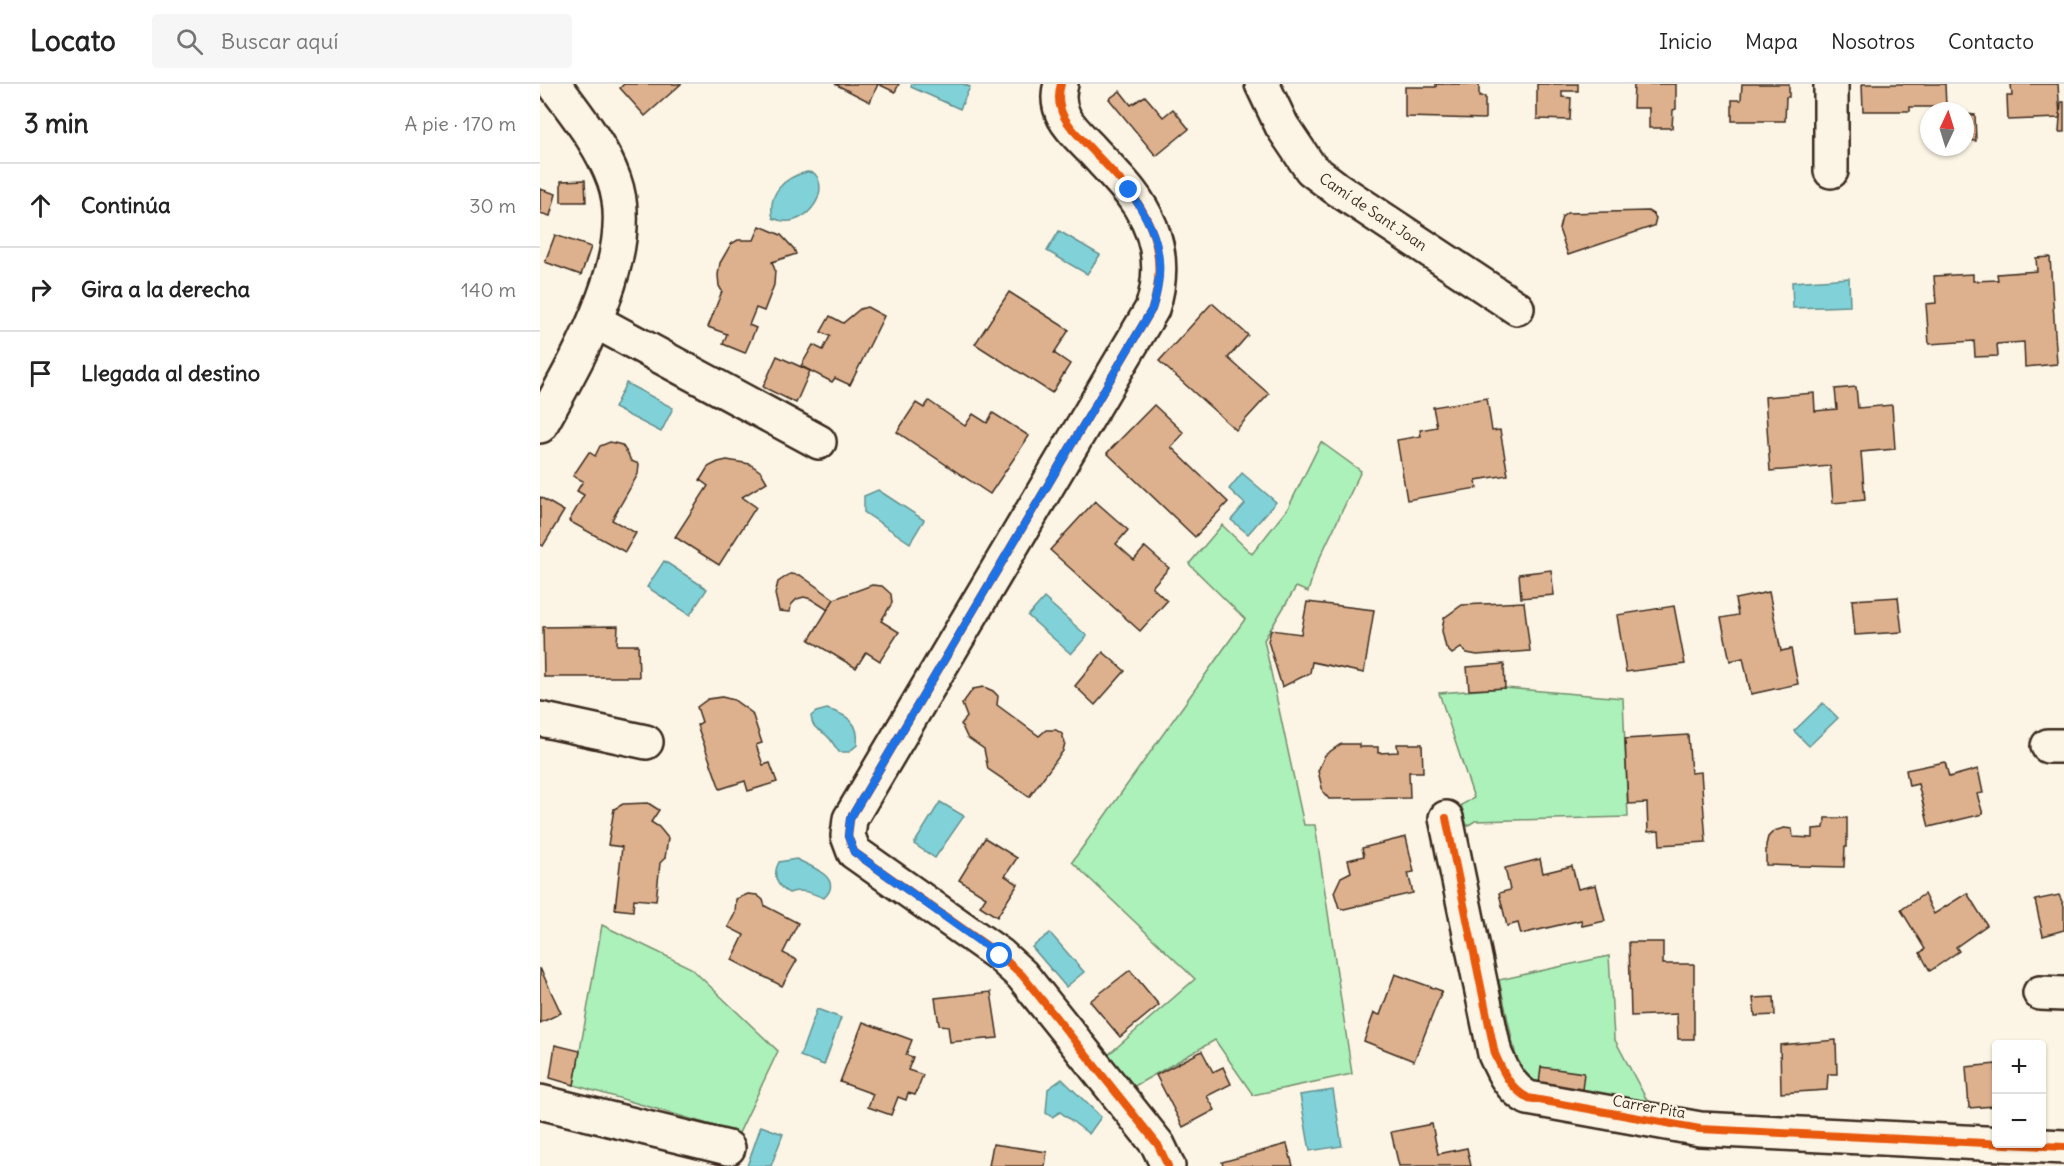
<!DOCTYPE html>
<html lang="es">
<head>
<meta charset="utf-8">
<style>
  :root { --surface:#fff; --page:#f6f6f6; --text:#222; --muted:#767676; --line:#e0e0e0 }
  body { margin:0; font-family:Delius,sans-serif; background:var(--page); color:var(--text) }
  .controls { position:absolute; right:18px; bottom:18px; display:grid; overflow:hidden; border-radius:6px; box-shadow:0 2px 4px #0004 }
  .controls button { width:54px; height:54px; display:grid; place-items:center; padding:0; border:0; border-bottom:2px solid var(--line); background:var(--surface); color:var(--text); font:30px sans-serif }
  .compass { position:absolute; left:1380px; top:18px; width:54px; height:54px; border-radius:50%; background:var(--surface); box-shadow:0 2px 4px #0004; rotate:4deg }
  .stop { position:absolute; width:18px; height:18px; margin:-14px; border:4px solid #1a73e8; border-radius:50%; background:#fff }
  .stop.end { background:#1a73e8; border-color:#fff; box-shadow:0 2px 6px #0008 }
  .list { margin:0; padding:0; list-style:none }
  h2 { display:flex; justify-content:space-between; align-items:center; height:78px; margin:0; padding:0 24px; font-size:26px }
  h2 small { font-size:20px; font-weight:400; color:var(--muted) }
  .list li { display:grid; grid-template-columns:39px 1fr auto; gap:18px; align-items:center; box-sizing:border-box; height:84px; padding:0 24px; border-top:2px solid var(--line) }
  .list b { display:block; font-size:22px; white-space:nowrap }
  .list em { font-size:20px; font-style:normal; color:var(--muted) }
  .icon { flex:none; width:33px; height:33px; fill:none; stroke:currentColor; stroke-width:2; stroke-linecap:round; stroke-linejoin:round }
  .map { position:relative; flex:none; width:1524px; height:1082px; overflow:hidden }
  header { display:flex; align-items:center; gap:36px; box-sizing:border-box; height:84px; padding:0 30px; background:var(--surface); border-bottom:2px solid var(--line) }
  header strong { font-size:28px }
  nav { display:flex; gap:33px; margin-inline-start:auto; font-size:21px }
  .search { width:420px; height:54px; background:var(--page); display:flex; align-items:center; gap:15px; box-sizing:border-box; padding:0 21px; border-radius:6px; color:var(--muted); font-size:22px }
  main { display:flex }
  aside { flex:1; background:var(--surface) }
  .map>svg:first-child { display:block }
  .green { fill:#acf0ba; stroke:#748d6c; stroke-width:1.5 }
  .water { fill:#80d2d8; stroke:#648f8e; stroke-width:1.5 }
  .building { fill:#ddb18e; stroke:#3b2a1e; stroke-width:1.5 }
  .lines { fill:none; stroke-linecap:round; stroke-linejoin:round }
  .minor-casing { stroke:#3b2a1e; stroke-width:38 }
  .minor { stroke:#fcf5e5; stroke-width:33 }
  .cycleway-casing { stroke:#fcf5e5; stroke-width:11 }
  .cycleway { stroke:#e8590c; stroke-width:8 }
  .route { stroke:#1a73e8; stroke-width:8 }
  .labels { text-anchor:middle; stroke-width:4.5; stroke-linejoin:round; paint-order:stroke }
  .street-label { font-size:15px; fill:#3b2a1e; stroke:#fcf5e5 }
</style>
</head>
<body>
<header>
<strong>Locato</strong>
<div class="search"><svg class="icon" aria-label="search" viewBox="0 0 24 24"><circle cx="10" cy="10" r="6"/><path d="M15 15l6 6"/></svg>Buscar aquí</div>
<nav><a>Inicio</a><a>Mapa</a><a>Nosotros</a><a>Contacto</a></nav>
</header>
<main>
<aside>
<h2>3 min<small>A pie · 170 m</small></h2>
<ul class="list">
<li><svg class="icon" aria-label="ahead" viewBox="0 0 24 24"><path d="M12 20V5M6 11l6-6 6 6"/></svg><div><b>Continúa</b></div><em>30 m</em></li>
<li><svg class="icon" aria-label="right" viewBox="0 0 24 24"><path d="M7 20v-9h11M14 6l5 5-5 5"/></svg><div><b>Gira a la derecha</b></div><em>140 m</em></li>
<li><svg class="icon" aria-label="arrive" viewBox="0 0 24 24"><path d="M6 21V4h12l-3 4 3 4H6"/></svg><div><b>Llegada al destino</b></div></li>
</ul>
</aside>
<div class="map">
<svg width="1524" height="1082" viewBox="0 0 1524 1082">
  <rect width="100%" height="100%" fill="#fcf5e5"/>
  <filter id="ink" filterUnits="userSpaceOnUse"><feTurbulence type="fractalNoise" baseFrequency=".0167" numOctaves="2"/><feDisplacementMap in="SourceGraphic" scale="12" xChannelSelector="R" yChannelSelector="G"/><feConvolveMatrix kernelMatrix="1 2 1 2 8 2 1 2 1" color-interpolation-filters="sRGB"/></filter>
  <g filter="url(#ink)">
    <!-- green -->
    <g class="green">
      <path d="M 781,358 L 821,387 L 775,484 L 768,508 L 756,503 L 724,556 L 764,741 L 775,741 L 812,990 L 713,1011 L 675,956 L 593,1003 L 568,971 L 655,895 L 532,778 L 705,535 L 649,480 L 682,441 L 712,470 L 748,424 Z"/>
      <path d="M 965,604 L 1083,614 L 1088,733 L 935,737 L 927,742 L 921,721 L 934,714 L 899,609 Z"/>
      <path d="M 62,841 L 151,884 L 238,967 L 199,1049 L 34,1001 Z"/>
      <path d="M 1069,872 L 1074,954 L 1111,1024 L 996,1002 L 983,989 L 976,973 L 959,896 Z"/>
    </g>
    <!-- water -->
    <g class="water">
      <path d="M 372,0 L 423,0 L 430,3 L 420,25 L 371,3 Z"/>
      <path d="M 267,88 L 274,89 C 293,108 263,149 233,134 C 227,110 244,93 267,88 Z"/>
      <path d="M 519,147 L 560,171 L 547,190 L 507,167 Z"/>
      <path d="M 1309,194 L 1310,222 L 1253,224 L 1252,198 Z"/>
      <path d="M 86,299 L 133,324 L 121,348 L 74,324 Z"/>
      <path d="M 702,389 L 736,418 L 708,450 L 691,436 L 705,420 L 689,405 Z"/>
      <path d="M 338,406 L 384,436 L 370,459 L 324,428 L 324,412 Z"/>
      <path d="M 124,477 L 167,505 L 150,531 L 107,503 Z"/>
      <path d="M 504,514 L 547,552 L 531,570 L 488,532 Z"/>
      <path d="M 1283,619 L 1298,634 L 1269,662 L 1254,647 Z"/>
      <path d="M 287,625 C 307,631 320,638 317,661 L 309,668 L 299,668 C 296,664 293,659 290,655 C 282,644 273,649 271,632 L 276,628 Z"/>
      <path d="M 400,718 L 424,732 L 395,774 L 374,760 Z"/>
      <path d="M 256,775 C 270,782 305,794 284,814 C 272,809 261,804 249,809 C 236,802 232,791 239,778 Z"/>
      <path d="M 510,849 L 544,888 L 526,903 L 492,863 Z"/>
      <path d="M 277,925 L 301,934 L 284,981 L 260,972 Z"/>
      <path d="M 522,995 L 561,1033 L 549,1050 L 520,1028 L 512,1033 L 506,1029 L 508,1005 Z"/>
      <path d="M 793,1006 L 802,1062 L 770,1067 L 760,1011 Z"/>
      <path d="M 221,1042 L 243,1050 L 231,1082 L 207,1082 Z"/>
    </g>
    <!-- building -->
    <g class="building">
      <path d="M 84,0 L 141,0 L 105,32 L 80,4 Z"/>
      <path d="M 295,0 L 359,0 L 355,8 L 338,0 L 330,18 Z"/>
      <path d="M 896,0 L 939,0 L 939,13 L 945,13 L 945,35 L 865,33 L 865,3 L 896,3 Z"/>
      <path d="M 997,0 L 1038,0 L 1038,7 L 1022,7 L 1022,13 L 1031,14 L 1030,36 L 997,35 Z"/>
      <path d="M 1094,0 L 1136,0 L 1136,25 L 1133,26 L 1132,44 L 1109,44 L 1109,24 L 1093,24 Z"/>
      <path d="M 1202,0 L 1249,0 L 1249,13 L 1246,13 L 1245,37 L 1192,37 L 1192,16 L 1201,16 Z"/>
      <path d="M 1322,0 L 1405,0 L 1406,23 L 1370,23 L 1370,27 L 1323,27 Z"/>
      <path d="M 1471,0 L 1518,0 L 1520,34 L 1468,36 L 1467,12 L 1472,12 Z"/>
      <path d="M 580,7 L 591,21 L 605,12 L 623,33 L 633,25 L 649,45 L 616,72 L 569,15 Z"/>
      <path d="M 1521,18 L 1524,18 L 1524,48 L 1519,48 Z"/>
      <path d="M 1425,30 L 1435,31 L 1436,57 L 1425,56 Z"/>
      <path d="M 45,96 L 46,118 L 21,118 L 21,97 Z"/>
      <path d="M 0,105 L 16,110 L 10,132 L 0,129 Z"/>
      <path d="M 1108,127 L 1113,130 L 1116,134 L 1114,142 L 1028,171 L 1019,145 L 1022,133 L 1027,129 Z"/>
      <path d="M 220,142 L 241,151 L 254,165 L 256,170 L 232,178 L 235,186 L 234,201 L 224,227 L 216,224 L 209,241 L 216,244 L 205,269 L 183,260 L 187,250 L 168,243 L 182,207 L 179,202 L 178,191 L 180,179 L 191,160 L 198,156 L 214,156 Z"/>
      <path d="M 15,151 L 51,163 L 41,191 L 5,178 Z"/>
      <path d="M 1510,173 L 1517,280 L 1485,283 L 1484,258 L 1457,260 L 1458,272 L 1435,273 L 1434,257 L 1389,260 L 1386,220 L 1396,219 L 1394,192 L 1433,190 L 1433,197 L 1458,196 L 1457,190 L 1497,187 L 1496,174 Z"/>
      <path d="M 469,208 L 529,246 L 514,269 L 530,280 L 512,309 L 435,260 Z"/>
      <path d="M 672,219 L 708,251 L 688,274 L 729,310 L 696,346 L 619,277 Z"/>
      <path d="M 327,223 L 344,232 L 310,301 L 295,294 L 292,298 L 261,282 L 273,261 L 283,266 L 290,252 L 281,248 L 290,232 L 303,239 L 320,225 Z"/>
      <path d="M 237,272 L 270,287 L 256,319 L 223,303 Z"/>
      <path d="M 1316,303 L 1318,324 L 1352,321 L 1355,365 L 1321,368 L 1325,416 L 1293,419 L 1290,382 L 1230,387 L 1225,313 L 1274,309 L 1275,327 L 1297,325 L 1295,305 Z"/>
      <path d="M 947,314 L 952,347 L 960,346 L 968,391 L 936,396 L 937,404 L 867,416 L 857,356 L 881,352 L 880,346 L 897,343 L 893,323 Z"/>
      <path d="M 389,317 L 425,342 L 433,330 L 447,339 L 453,329 L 489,352 L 450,410 L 357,348 L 376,319 L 384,324 Z"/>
      <path d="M 614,321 L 644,349 L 631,363 L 688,418 L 655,453 L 567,369 Z"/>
      <path d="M 70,358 L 82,361 L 88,370 L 91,377 L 99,380 L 98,390 L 72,436 L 96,449 L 85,468 L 29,437 L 44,411 L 37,407 L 43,397 L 33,392 L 49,368 L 55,372 L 60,362 Z"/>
      <path d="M 187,376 L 210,380 L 221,388 L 227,398 L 202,413 L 216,423 L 179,481 L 135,453 L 168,402 L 160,396 L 168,383 L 178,378 Z"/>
      <path d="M 0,413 L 24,427 L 3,462 L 0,460 Z"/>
      <path d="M 555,417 L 588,446 L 576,460 L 594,476 L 605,463 L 629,484 L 612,503 L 627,517 L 600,547 L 510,466 Z"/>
      <path d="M 1011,486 L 1014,511 L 981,514 L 979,490 Z"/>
      <path d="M 250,490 L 260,491 L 294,515 L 288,526 L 271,515 L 264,513 L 257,515 L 251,521 L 250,528 L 239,527 L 235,510 L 238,498 Z"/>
      <path d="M 332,501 L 342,502 L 351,510 L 352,519 L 341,537 L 359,548 L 340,577 L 326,568 L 316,584 L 269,556 L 294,515 Z"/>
      <path d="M 1229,508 L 1241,567 L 1251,565 L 1258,600 L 1211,610 L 1203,574 L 1190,577 L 1181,534 L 1198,531 L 1195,515 Z"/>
      <path d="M 1358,513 L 1362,548 L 1315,551 L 1312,516 Z"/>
      <path d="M 767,518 L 834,526 L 824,589 L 772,578 L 770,589 L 742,603 L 728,557 L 731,546 L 761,550 Z"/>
      <path d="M 984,518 L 990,567 L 937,571 L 927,569 L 921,564 L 912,570 L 906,564 L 902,547 L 904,534 L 922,521 Z"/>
      <path d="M 1134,522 L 1145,580 L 1086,588 L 1077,531 Z"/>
      <path d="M 78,542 L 77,561 L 98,561 L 99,593 L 4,593 L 3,543 Z"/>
      <path d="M 563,568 L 585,587 L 555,621 L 535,602 Z"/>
      <path d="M 964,580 L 965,604 L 929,606 L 927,583 Z"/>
      <path d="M 444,603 L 453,607 L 458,612 L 457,621 L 499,652 L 506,646 L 516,646 L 522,650 L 525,659 L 523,667 L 489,713 L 448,685 L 444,665 L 427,653 L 421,640 L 427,633 L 422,620 L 433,605 Z"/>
      <path d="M 182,613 L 194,616 L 212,629 L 222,659 L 216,661 L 223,681 L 230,679 L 237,698 L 208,707 L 205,697 L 180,705 L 157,641 L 162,638 L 157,623 L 168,615 Z"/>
      <path d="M 1148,651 L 1151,689 L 1161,688 L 1166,758 L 1120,761 L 1119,747 L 1108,748 L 1107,719 L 1088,720 L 1085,655 Z"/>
      <path d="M 801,660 L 819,660 L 819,663 L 838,663 L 838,669 L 858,668 L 857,660 L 882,660 L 883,688 L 869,688 L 870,714 L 789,715 L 783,708 L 778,687 L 785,671 Z"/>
      <path d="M 1405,678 L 1409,693 L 1438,685 L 1443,709 L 1437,710 L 1443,730 L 1389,743 L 1378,700 L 1369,702 L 1366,686 Z"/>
      <path d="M 108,719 L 119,726 L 111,738 L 119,743 L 128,754 L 125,774 L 120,779 L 116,817 L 94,815 L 93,827 L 75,825 L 82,763 L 68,761 L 74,725 L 83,720 Z"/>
      <path d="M 1285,734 L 1307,734 L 1307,763 L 1305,763 L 1304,783 L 1226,781 L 1226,761 L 1228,753 L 1234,747 L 1244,744 L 1252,745 L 1253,753 L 1273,754 L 1273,745 L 1284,744 Z"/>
      <path d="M 866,753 L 874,788 L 868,789 L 873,809 L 804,825 L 799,824 L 794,808 L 801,793 L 811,788 L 808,776 L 824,772 L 822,764 Z"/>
      <path d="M 445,754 L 477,774 L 465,792 L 478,800 L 457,833 L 440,822 L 446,813 L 419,796 Z"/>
      <path d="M 1000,775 L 1003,789 L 1032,782 L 1038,805 L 1056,801 L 1065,837 L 1042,842 L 1041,836 L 981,850 L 978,839 L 967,842 L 959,809 L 970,806 L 965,784 Z"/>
      <path d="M 1427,809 L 1447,841 L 1416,863 L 1419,867 L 1390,887 L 1380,869 L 1385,865 L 1361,826 L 1384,810 L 1394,830 Z"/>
      <path d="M 208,810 L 217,811 L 223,816 L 225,822 L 258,839 L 243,869 L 257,876 L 242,902 L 192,876 L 204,851 L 188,843 L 195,829 L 196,815 Z"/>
      <path d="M 1519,811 L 1524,822 L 1524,846 L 1503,852 L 1495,816 Z"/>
      <path d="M 1089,858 L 1123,858 L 1123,880 L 1154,880 L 1154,955 L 1138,955 L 1137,930 L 1091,932 Z"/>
      <path d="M 0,884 L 21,929 L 0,939 Z"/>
      <path d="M 590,886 L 619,921 L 580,953 L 550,917 Z"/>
      <path d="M 855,890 L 902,907 L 874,977 L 824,957 L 834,929 L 840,931 Z"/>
      <path d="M 451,908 L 458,954 L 410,958 L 408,942 L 399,941 L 395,914 Z"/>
      <path d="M 1234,913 L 1235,931 L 1215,932 L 1213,914 Z"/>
      <path d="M 323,938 L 372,956 L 366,971 L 373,973 L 368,986 L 383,991 L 375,1011 L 368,1009 L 366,1016 L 358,1013 L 351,1031 L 328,1023 L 333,1010 L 300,998 Z"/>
      <path d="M 1296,956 L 1297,990 L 1288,990 L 1287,1006 L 1241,1009 L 1240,961 Z"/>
      <path d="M 15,961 L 40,967 L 34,1001 L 10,994 Z"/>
      <path d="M 662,967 L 673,988 L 683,983 L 691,1000 L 667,1012 L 675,1026 L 643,1043 L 616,991 Z"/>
      <path d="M 1456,980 L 1456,1016 L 1453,1016 L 1454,1022 L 1429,1024 L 1426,983 Z"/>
      <path d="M 1001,983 L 1044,989 L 1042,1006 L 999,1000 Z"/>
      <path d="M 892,1040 L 898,1070 L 927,1064 L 931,1082 L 859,1082 L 851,1048 Z"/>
      <path d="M 453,1060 L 507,1068 L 505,1082 L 449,1082 Z"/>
      <path d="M 747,1060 L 753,1082 L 683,1082 L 682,1078 Z"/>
    </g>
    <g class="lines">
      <!-- minor casing -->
      <g class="minor-casing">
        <g id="minor">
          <path d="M 521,0 C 512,30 534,47 553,67 C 565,80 579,94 590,108 C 618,144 626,182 612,225 L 310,735 L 308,752 L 314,768 L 460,871 L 482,891 L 618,1061 L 628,1082"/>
          <path d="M 722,0 L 742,42 L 771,85 L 796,104 L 977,224"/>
          <path d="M 1291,0 L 1291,87"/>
          <path d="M 55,237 L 279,358"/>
          <path d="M 0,342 C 35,279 101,170 74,96 C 61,60 36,30 14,0"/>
          <path d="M 0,635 L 106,658"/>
          <path d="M 1508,662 L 1524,662"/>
          <path d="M 906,734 L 955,970 C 963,988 970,1004 988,1014 L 1160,1045 L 1524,1063"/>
          <path d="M 1500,909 L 1524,910"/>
          <path d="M 0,1018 L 188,1064"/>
        </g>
      </g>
      <!-- minor -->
      <use href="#minor" class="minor"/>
      <!-- cycleway casing -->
      <g class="cycleway-casing">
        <g id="cycleway">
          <path d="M 521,0 C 512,30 534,47 553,67 C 565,80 579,94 590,108 C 618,144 626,182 612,225 L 310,735 L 308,752 L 314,768 L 460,871 L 482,891 L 618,1061 L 628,1082"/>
          <path d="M 906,734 L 955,970 C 963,988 970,1004 988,1014 L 1160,1045 L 1524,1063"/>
        </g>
      </g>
      <!-- cycleway -->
      <use href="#cycleway" class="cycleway"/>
    </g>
  </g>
  <g class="lines" filter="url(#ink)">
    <!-- route -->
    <path class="route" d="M 460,872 L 314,768 L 308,752 L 310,735 L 612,225 C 628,178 617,146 589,106"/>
  </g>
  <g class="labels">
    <!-- street labels -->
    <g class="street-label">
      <text transform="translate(833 128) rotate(34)" y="5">Camí de Sant Joan</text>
      <text transform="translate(1109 1023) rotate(10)" y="5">Carrer Pita</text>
    </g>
  </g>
</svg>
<div class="controls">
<button>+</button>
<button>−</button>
</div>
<svg class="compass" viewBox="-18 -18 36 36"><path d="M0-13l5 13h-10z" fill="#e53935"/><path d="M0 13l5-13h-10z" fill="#767676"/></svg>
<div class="stop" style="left:460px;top:872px"></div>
<div class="stop end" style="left:589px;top:106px"></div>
</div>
</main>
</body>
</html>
